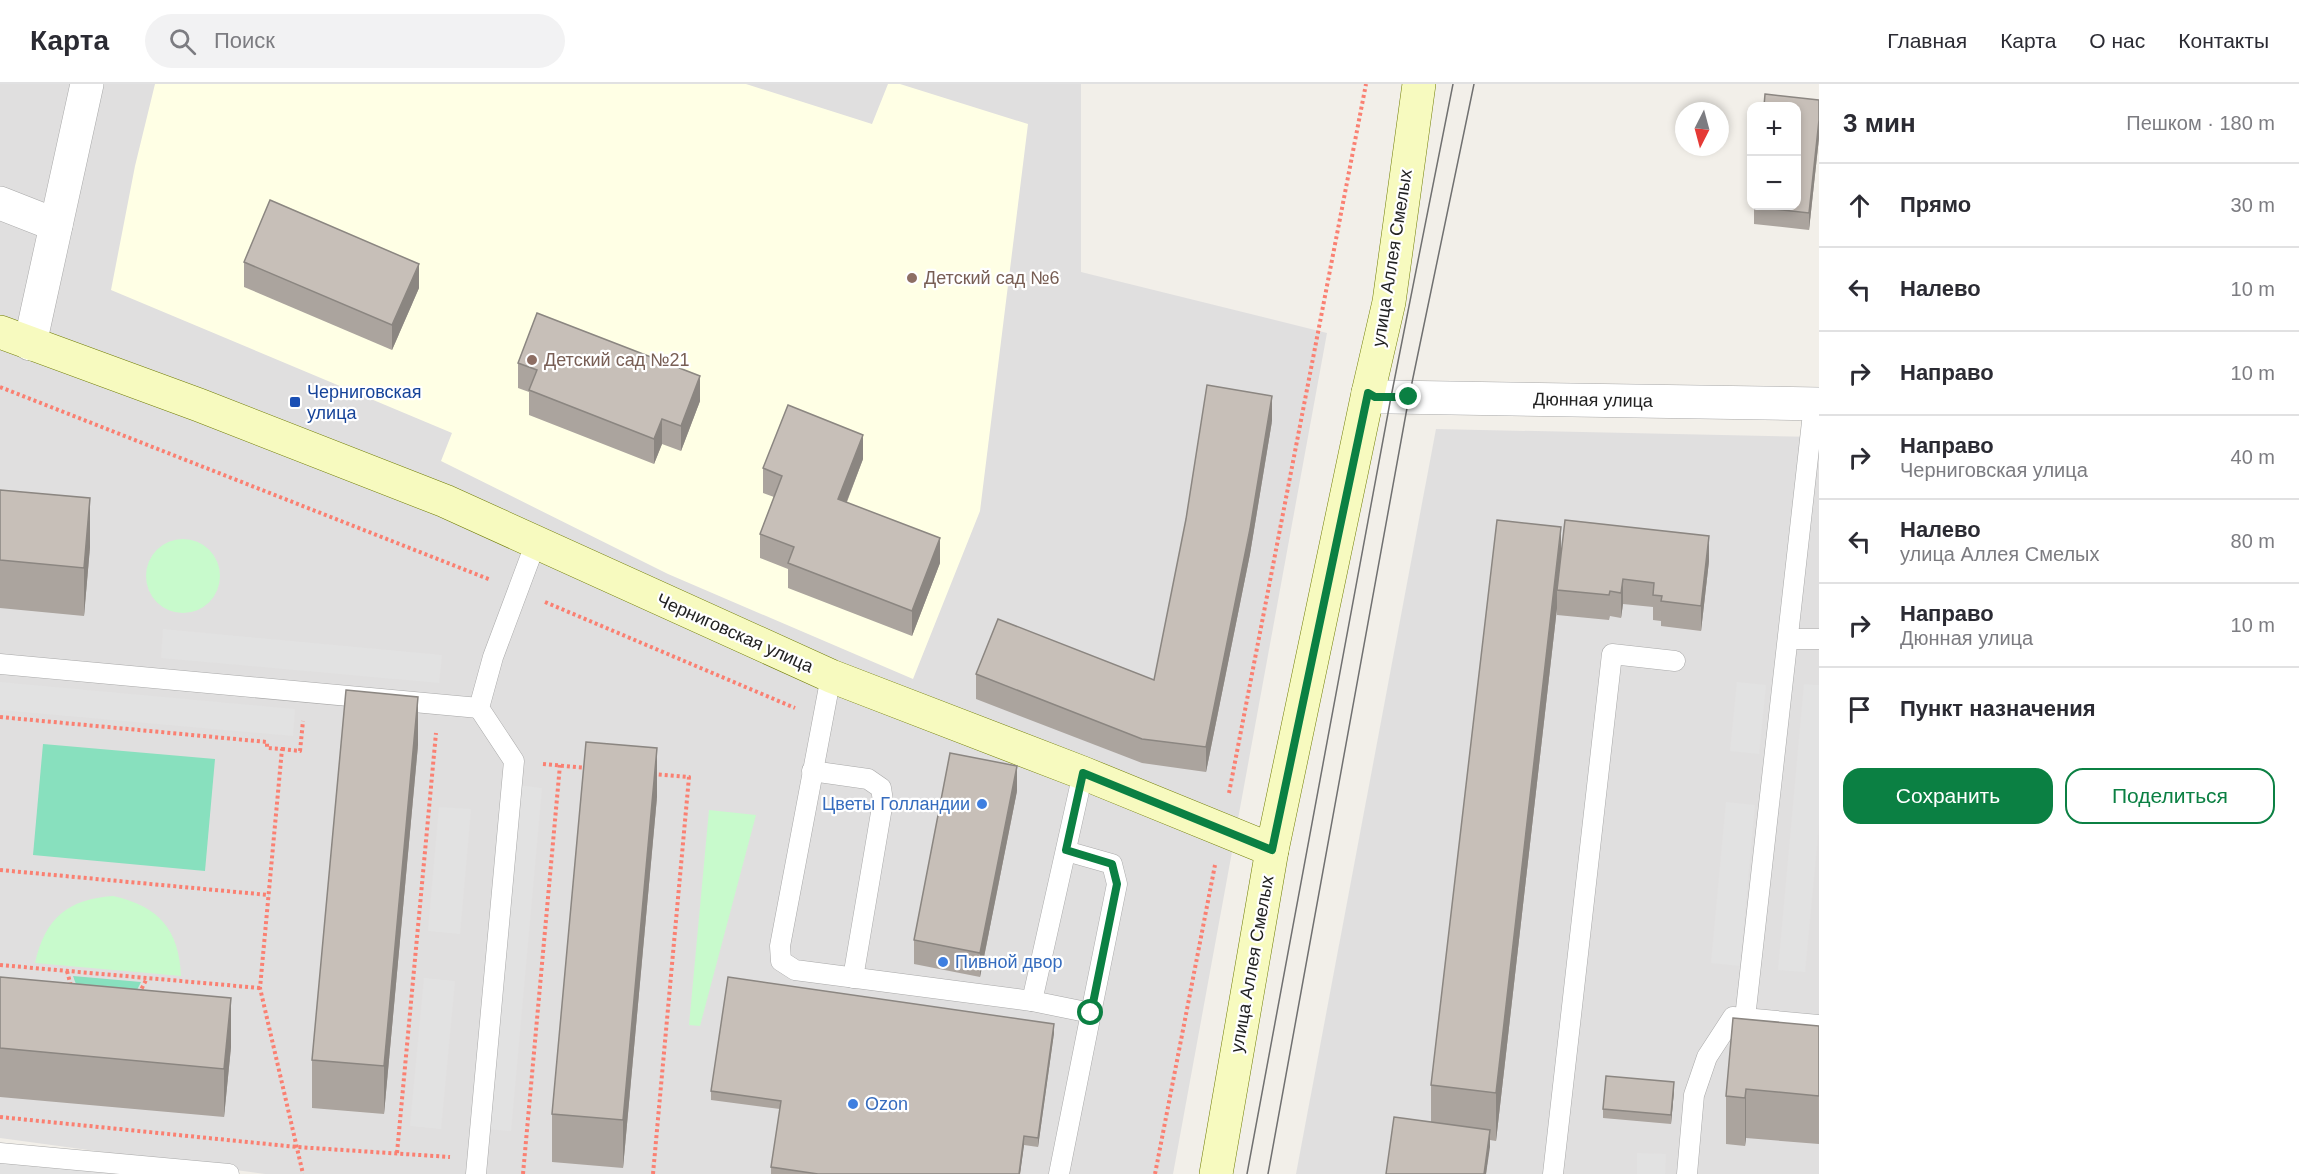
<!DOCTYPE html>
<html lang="ru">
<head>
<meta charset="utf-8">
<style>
  :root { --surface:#fff; --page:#f2f2f3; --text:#2b2b33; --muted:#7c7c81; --line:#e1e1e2; --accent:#0b8043 }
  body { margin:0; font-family:Helvetica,sans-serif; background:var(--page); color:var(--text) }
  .controls { position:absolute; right:18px; top:18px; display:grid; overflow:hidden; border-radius:12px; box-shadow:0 3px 9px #0003 }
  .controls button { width:54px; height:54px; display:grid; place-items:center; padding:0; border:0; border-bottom:2px solid var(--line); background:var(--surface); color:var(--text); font:30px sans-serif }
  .compass { position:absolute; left:1675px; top:18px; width:54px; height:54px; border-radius:50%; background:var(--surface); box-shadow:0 3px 9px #0003; rotate:186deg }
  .stop { position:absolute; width:18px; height:18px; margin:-14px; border:4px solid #0b8043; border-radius:50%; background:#fff }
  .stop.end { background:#0b8043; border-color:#fff; box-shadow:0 2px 6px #0008 }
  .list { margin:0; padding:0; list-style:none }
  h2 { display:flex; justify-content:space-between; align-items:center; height:78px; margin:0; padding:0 24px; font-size:26px }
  h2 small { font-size:20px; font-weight:400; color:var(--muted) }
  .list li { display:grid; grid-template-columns:39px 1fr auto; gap:18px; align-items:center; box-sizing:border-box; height:84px; padding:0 24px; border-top:2px solid var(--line) }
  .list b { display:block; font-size:22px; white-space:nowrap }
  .list p { margin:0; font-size:20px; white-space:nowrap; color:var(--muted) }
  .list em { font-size:20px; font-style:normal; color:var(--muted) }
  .actions { display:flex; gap:12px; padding:18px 24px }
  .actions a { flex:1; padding:14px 0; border:2px solid var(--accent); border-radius:18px; text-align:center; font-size:21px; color:var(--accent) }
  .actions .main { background:var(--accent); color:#fff }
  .icon { flex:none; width:33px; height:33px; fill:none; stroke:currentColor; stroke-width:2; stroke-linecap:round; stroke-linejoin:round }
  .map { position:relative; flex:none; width:1819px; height:1090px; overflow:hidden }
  header { display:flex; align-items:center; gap:36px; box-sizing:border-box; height:84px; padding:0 30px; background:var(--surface); border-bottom:2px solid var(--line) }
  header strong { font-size:28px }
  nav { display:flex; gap:33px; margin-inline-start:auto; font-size:21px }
  .search { width:420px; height:54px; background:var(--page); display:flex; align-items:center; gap:15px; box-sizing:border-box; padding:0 21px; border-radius:33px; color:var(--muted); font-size:22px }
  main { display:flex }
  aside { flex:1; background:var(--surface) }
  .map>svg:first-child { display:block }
  .residential { fill:#e0dfdf }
  .education { fill:#ffffe5 }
  .park { fill:#c8facc }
  .pitch { fill:#88e0be }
  .parking { fill:#e2e2e2 }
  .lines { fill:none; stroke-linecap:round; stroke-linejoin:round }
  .lane-casing { stroke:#a9a9a9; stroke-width:21 }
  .street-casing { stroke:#a9a9a9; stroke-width:34 }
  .secondary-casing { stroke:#707d05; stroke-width:34 }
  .path { stroke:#fa8072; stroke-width:4; stroke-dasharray:3 3; stroke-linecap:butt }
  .lane { stroke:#fff; stroke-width:20 }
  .street { stroke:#fff; stroke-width:33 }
  .secondary { stroke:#f7fabf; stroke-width:33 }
  .tram { stroke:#707070; stroke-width:1.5 }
  .wall { fill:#aba49e }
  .shaded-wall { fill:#8b8681 }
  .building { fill:#c7bfb8; stroke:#8b8681; stroke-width:1.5 }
  .route { stroke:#0b8043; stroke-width:8 }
  .education-dot { fill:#8d6e63; stroke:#fff; stroke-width:2 }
  .transit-dot { fill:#1a4fb4; stroke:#fff; stroke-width:2 }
  .shop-dot { fill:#3f7fe0; stroke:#fff; stroke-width:2 }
  .labels { text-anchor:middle; stroke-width:4.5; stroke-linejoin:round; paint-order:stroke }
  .street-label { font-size:18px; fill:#222; stroke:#fff }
  .education-label { font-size:18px; fill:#785e54; stroke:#fff; text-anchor:start }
  .transit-label { font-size:18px; fill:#164399; stroke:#fff; text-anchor:start }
  .shop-label { font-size:18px; fill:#366cbe; stroke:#fff; text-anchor:start }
</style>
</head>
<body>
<header>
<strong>Карта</strong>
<div class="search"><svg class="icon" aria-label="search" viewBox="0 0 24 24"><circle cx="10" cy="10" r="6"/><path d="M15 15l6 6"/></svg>Поиск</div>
<nav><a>Главная</a><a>Карта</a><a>О нас</a><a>Контакты</a></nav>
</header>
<main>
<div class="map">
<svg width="1819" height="1090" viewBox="0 0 1819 1090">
  <rect width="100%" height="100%" fill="#f2efe9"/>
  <!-- residential -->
  <g class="residential">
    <path d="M 0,0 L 1081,0 L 1081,188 L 1327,249 L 1173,1090 L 265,1090 L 0,1054 Z"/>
    <path d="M 1436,345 L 1819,353 L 1819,1090 L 1296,1090 Z"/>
  </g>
  <!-- education -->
  <path class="education" d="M 155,0 L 746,0 L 872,40 L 888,0 L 900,0 L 1028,40 L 980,427 L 913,595 L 668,490 L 441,377 L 452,349 L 111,206 L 135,82 Z"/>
  <!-- park -->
  <g class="park">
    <circle cx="183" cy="492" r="37"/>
    <path d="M 709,726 L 756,731 L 700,942 L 689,941 Z"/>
    <path d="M 113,812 C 159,822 179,846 181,892 L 35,879 C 45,834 68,815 113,812 Z"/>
  </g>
  <!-- pitch -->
  <g class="pitch">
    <path d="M 43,660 L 215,675 L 205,787 L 33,771 Z"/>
    <path d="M 73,892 L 141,898 L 136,908 L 77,903 Z"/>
  </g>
  <!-- parking -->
  <g class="parking">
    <path d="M 163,545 L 442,571 L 439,599 L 161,574 Z"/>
    <path d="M 0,598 L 295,625 L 293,652 L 0,626 Z"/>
    <path d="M 1737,598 L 1766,601 L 1759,670 L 1730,667 Z"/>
    <path d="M 1804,600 L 1819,601 L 1819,741 L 1805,888 L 1778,886 Z"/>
    <path d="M 517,701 L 542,704 L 511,1047 L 486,1045 Z"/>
    <path d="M 1726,718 L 1755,721 L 1740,882 L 1711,879 Z"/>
    <path d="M 439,723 L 471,725 L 460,850 L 428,847 Z"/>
    <path d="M 424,894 L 455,897 L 441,1045 L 410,1042 Z"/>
    <path d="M 1637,1069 L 1666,1070 L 1665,1090 L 1637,1090 Z"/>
    <path d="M 0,1076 L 138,1090 L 0,1090 Z"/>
  </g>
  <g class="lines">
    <!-- lane casing -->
    <g class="lane-casing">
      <g id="lane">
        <path d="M 1788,555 L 1819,555"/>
        <path d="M 0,580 L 479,624"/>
        <path d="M 831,592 L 780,862 L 781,877 L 795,886 L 1032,917 L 1091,929 L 1059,1090"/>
        <path d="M 812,687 L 868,695 L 881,704 L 883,717 L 853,894"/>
        <path d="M 1066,767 L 1112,780 L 1117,800 L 1091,929"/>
        <path d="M 1032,917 L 1083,689"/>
        <path d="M 1745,934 L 1814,320"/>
        <path d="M 0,1069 L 229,1090"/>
        <path d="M 476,1090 L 514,677 L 479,624 L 493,573 L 536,458"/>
        <path d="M 1553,1090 L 1612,570 L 1675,577"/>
        <path d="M 1687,1090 L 1694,1011 L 1707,973 L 1733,933 L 1819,941"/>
      </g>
    </g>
    <!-- street casing -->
    <g class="street-casing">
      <g id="street">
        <path d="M 0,119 L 56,141"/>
        <path d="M 30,260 L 87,0"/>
        <path d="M 1368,309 L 1375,313 L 1391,313 L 1819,320"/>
      </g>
    </g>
    <!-- secondary casing -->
    <g class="secondary-casing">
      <g id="secondary">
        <path d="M 0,248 L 199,321 L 445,417 L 831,592 L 1083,689 L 1272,766"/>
        <path d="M 1216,1090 L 1272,766 L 1368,309 L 1389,218 L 1419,0"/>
      </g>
    </g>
    <!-- path -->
    <g class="path">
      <path d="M 0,303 L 491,496"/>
      <path d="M 545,518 L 795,624"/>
      <path d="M 0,633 L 267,658 L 267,664 L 282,665 L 260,904 L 303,1090"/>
      <path d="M 282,665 L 300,667 L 303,637"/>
      <path d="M 543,680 L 587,684"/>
      <path d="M 1229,709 L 1366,0"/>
      <path d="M 0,786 L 269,811"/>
      <path d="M 0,881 L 260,904"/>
      <path d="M 67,887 L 71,902"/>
      <path d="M 139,910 L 147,894"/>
      <path d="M 0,1033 L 297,1063 L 450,1073"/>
      <path d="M 397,1069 L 436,649"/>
      <path d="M 523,1090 L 560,681"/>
      <path d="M 653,1090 L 689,693 L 654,690"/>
      <path d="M 1155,1090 L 1215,781"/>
    </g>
    <!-- lane -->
    <use href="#lane" class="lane"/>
    <!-- street -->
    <use href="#street" class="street"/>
    <!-- secondary -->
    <use href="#secondary" class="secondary"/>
    <!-- tram -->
    <g class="tram">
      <path d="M 1247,1090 L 1391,313 L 1453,0"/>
      <path d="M 1268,1090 L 1409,313 L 1474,0"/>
    </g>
  </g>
  <!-- wall -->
  <g class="wall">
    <path d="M 1819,16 L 1819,54 L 1809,146 L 1754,140 L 1754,122 Z"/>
    <path d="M 244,178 L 419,204 L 392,266 L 244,203 Z"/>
    <path d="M 518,279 L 700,317 L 681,367 L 662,360 L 654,380 L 529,331 L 529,308 L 518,304 Z"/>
    <path d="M 1272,337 L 1250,470 L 1206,688 L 1142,679 L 976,615 L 976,590 L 1154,596 Z"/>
    <path d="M 863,375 L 847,418 L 940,479 L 912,552 L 788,504 L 788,485 L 760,474 L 760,450 L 774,413 L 763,409 L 763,384 Z"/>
    <path d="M 0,406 L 90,463 L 84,532 L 0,524 Z"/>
    <path d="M 1561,473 L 1709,477 L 1701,547 L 1661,542 L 1661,537 L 1653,536 L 1653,523 L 1623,520 L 1621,534 L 1610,532 L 1609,536 L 1557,531 L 1557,524 L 1496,1057 L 1490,1056 L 1486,1090 L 1386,1090 L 1431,1038 L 1431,1001 Z"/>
    <path d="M 418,661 L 384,1030 L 312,1024 L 312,976 Z"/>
    <path d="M 1017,707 L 980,893 L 914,880 L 914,856 Z"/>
    <path d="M 657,713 L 623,1084 L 552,1078 L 552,1030 Z"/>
    <path d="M 0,893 L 231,963 L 224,1033 L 0,1013 Z"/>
    <path d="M 1819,942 L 1819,1060 L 1746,1054 L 1745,1062 L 1726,1060 L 1726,1012 Z"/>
    <path d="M 1054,949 L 1038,1063 L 1024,1061 L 1020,1090 L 771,1090 L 771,1083 L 780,1025 L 711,1016 L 711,1007 Z"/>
    <path d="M 1674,1007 L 1671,1040 L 1603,1034 L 1603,1025 Z"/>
  </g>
  <!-- shaded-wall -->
  <g class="shaded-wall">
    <path d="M 1819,36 L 1819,54 L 1809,146 L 1809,129 Z"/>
    <path d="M 419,180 L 419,204 L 392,266 L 392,241 Z"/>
    <path d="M 700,292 L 700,317 L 681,367 L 681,342 Z"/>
    <path d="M 1272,312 L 1272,337 L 1250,470 L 1206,688 L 1206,663 Z"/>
    <path d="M 662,335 L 662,360 L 654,380 L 654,355 Z"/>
    <path d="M 863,351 L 863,375 L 838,440 L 838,415 Z"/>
    <path d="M 90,414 L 90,463 L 84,532 L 84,484 Z"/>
    <path d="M 1561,443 L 1561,491 L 1557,506 L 1557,524 L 1496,1057 L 1496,1009 Z"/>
    <path d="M 1709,452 L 1709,477 L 1701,547 L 1701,522 Z"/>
    <path d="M 940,454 L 940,479 L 912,552 L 912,527 Z"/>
    <path d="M 1623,495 L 1623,520 L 1621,534 L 1621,509 Z"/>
    <path d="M 418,613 L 418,661 L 384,1030 L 384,982 Z"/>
    <path d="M 657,664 L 657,713 L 623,1084 L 623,1036 Z"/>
    <path d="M 1017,682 L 1017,707 L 980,893 L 980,869 Z"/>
    <path d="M 231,914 L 231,963 L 224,1033 L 224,985 Z"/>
    <path d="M 1054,940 L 1054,949 L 1038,1063 L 1038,1054 Z"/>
    <path d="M 1674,998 L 1674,1007 L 1671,1040 L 1671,1031 Z"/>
    <path d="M 1746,1005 L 1746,1054 L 1745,1062 L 1745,1014 Z"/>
    <path d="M 1490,1046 L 1490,1063 L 1486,1090 L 1484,1090 Z"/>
    <path d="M 1024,1052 L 1024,1061 L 1020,1090 L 1019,1090 Z"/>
  </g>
  <!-- building -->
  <g class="building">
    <path d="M 1765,10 L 1819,16 L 1819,36 L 1809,129 L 1754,123 L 1754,122 L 1797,122 L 1797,22 L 1764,22 Z"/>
    <path d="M 270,116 L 419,180 L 392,241 L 244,178 Z"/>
    <path d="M 537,229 L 700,292 L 681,342 L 662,335 L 654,355 L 529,306 L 537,286 L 518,279 Z"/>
    <path d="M 1207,301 L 1272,312 L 1250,445 L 1206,663 L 1142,655 L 976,590 L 998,535 L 1154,596 L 1186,435 Z"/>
    <path d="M 788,321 L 863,351 L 838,415 L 940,454 L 912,527 L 788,479 L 794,463 L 760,450 L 782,392 L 763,384 Z"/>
    <path d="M 0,406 L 90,414 L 84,484 L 0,476 Z"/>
    <path d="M 1497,436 L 1561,443 L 1496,1009 L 1431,1001 Z"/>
    <path d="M 1565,436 L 1709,452 L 1701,522 L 1661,517 L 1662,512 L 1653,511 L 1654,499 L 1623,495 L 1621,509 L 1610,507 L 1609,511 L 1557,506 Z"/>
    <path d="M 346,606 L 418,613 L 384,982 L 312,976 Z"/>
    <path d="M 586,658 L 657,664 L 623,1036 L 552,1030 Z"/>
    <path d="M 950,669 L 1017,682 L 980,869 L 914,856 Z"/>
    <path d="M 0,893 L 231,914 L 224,985 L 0,964 Z"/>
    <path d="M 728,893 L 1054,940 L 1038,1054 L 1024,1052 L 1019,1090 L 818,1090 L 771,1083 L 781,1017 L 711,1007 Z"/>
    <path d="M 1733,934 L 1819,942 L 1819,1012 L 1746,1005 L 1745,1014 L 1726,1012 Z"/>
    <path d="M 1606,992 L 1674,998 L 1671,1031 L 1603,1025 Z"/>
    <path d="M 1394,1033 L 1490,1046 L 1484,1090 L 1386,1090 Z"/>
  </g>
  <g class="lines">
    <!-- route -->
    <path class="route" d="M 1091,929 L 1117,800 L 1112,780 L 1066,766 L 1083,689 L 1272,766 L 1368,309 L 1375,313 L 1409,313"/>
  </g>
  <!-- markers -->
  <g class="education-dot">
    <circle cx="912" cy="194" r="6"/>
    <circle cx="532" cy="276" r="6"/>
  </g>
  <rect class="transit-dot" x="289" y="312" width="12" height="12" rx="3"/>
  <g class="shop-dot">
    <circle cx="982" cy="720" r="6"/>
    <circle cx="943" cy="878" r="6"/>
    <circle cx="853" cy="1020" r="6"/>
  </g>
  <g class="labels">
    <!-- street labels -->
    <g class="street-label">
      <text transform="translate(1392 174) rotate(-81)" y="6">улица Аллея Смелых</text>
      <text transform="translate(1593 316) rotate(1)" y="6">Дюнная улица</text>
      <text transform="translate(735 549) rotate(24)" y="6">Черниговская улица</text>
      <text transform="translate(1252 880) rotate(-80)" y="6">улица Аллея Смелых</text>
    </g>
    <!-- education labels -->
    <g class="education-label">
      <text x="924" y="200">Детский сад №6</text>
      <text x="544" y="282">Детский сад №21</text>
    </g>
    <!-- transit labels -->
    <g class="transit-label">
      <text x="307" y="314">Черниговская<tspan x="307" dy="21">улица</tspan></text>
    </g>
    <!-- shop labels -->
    <g class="shop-label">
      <text x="970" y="726" text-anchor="end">Цветы Голландии</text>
      <text x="955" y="884">Пивной двор</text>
      <text x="865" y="1026">Ozon</text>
    </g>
  </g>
</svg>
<div class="controls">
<button>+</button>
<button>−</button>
</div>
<svg class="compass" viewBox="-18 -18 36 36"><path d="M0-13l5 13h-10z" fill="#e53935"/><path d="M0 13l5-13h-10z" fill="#7c7c81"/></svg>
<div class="stop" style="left:1091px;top:929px"></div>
<div class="stop end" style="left:1409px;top:313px"></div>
</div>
<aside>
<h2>3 мин<small>Пешком · 180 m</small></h2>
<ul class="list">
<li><svg class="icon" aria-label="ahead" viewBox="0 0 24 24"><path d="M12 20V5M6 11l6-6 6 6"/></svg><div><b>Прямо</b></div><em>30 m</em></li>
<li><svg class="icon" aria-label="left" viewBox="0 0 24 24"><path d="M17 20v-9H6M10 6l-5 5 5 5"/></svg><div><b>Налево</b></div><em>10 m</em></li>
<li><svg class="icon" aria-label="right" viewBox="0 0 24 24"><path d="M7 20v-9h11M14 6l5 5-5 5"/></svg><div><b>Направо</b></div><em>10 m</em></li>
<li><svg class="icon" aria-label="right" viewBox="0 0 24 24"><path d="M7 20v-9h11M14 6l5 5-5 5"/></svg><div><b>Направо</b><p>Черниговская улица</p></div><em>40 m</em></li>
<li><svg class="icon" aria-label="left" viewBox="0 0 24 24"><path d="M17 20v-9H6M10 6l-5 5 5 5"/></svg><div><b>Налево</b><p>улица Аллея Смелых</p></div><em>80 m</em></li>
<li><svg class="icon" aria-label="right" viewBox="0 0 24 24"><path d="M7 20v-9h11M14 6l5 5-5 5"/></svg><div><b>Направо</b><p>Дюнная улица</p></div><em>10 m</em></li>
<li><svg class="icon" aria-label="arrive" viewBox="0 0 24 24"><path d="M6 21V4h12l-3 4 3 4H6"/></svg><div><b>Пункт назначения</b></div></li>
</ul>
<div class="actions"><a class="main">Сохранить</a><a>Поделиться</a></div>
</aside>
</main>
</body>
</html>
